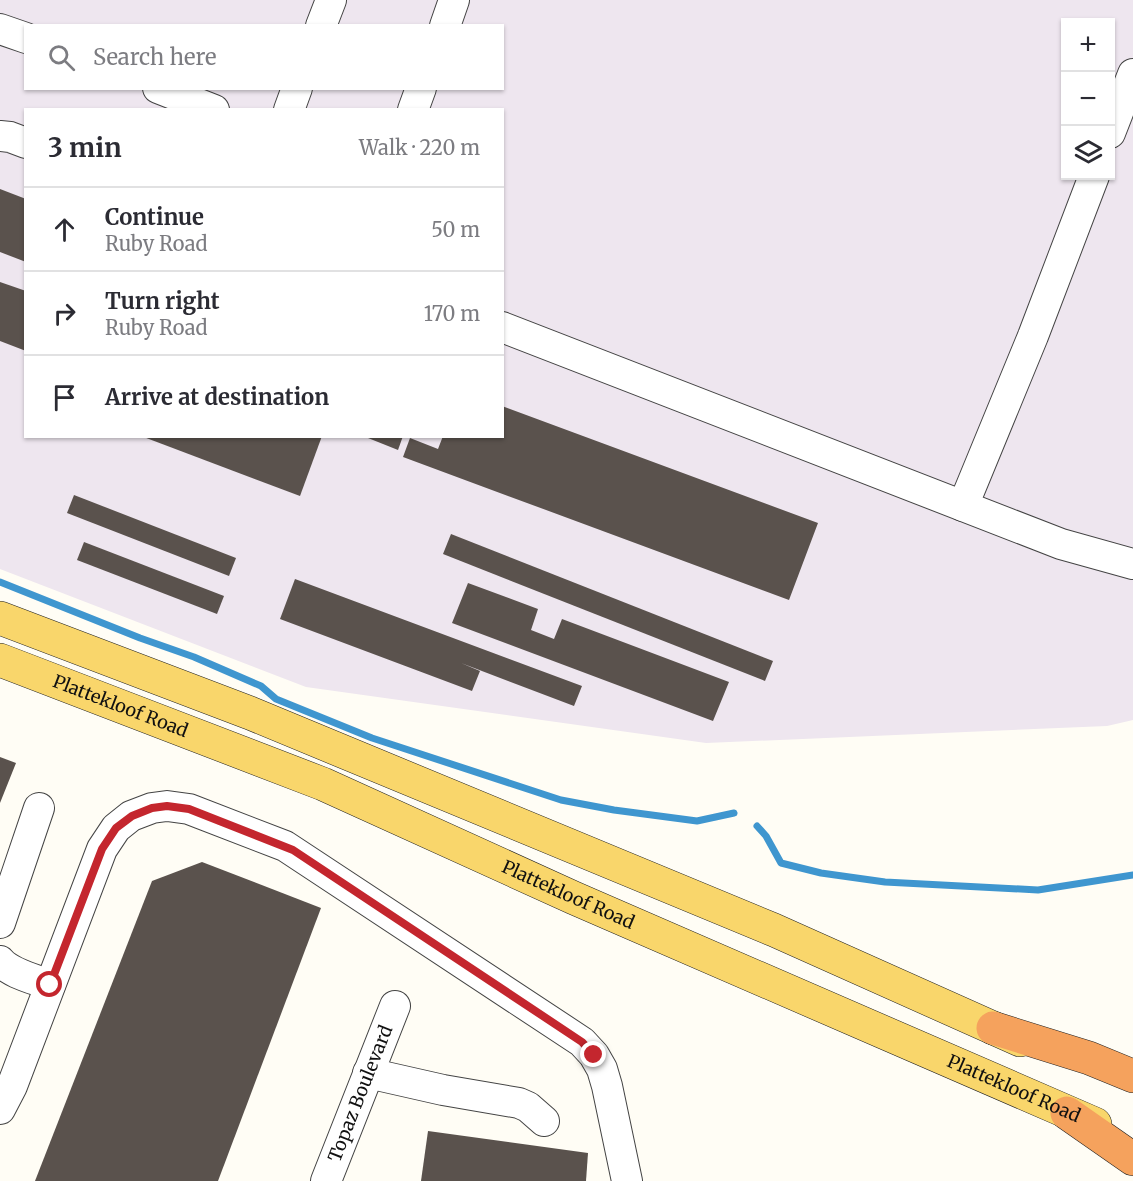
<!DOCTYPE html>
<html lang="en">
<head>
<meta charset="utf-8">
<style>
  :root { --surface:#fff; --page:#f7f7f7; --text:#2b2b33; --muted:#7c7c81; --line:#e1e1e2 }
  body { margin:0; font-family:Merriweather,serif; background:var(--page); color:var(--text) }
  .controls { position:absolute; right:18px; top:18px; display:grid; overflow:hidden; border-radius:0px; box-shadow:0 2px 4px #0004 }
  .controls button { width:54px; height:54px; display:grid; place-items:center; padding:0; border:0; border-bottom:2px solid var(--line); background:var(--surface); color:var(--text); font:30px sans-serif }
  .stop { position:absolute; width:18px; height:18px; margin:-14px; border:4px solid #c4262e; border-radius:50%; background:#fff }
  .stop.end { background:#c4262e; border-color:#fff; box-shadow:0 2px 6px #0008 }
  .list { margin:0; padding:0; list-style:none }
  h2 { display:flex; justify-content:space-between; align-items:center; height:78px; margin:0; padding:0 24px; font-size:26px }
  h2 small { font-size:20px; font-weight:400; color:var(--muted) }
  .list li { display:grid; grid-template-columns:39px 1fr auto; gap:18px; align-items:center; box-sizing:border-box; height:84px; padding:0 24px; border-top:2px solid var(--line) }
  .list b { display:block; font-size:22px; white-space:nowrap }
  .list p { margin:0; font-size:20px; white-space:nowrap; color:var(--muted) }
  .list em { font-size:20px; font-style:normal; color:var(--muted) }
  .icon { flex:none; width:33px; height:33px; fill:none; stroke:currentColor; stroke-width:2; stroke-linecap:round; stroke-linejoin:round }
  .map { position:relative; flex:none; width:1133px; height:1181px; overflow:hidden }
  .search { position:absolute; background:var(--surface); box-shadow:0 2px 4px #0004; left:24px; top:24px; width:480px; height:66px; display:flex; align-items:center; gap:15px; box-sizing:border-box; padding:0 21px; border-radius:0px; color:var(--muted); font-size:22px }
  .panel { position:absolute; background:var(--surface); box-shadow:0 2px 4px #0004; left:24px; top:108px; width:480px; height:330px; border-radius:0px }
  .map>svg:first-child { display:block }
  .industrial { fill:#eee6ef; fill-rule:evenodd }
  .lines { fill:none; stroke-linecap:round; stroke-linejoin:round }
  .stream { stroke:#3f96cf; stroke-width:7 }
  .building { fill:#5a524d }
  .minor-casing { stroke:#444; stroke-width:32 }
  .major-casing { stroke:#222; stroke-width:34 }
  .highway-casing { stroke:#222; stroke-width:34 }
  .minor { stroke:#fff; stroke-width:30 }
  .major { stroke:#f9d66b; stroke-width:33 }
  .highway { stroke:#f5a25d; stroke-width:33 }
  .route { stroke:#c4262e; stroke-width:8 }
  .labels { text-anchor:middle; stroke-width:6; stroke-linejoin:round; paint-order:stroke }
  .street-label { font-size:18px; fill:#111; stroke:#fff }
</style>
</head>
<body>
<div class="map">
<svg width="1133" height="1181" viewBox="0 0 1133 1181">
  <rect width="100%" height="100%" fill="#fffdf5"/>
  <!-- industrial -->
  <path class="industrial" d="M 0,0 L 1133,0 L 1133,720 L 1107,726 L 706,743 L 306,687 L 0,569 ZM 1066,22 L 1110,22 L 1110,176 L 1066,176 ZM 26,26 L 502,26 L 502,88 L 26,88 ZM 26,110 L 502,110 L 502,436 L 26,436 Z"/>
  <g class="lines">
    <!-- stream -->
    <g class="stream">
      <path d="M 0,582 L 140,638 L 194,657 L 261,686 L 276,699 L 372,738 L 561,800 L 614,810 L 697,821 L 734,813"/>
      <path d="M 757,826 L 766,836 L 781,863 L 821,873 L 885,882 L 1038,890 L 1133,875"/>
    </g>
  </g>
  <!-- building -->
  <g class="building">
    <path d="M 0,189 L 26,199 L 26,262 L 0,252 Z"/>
    <path d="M 0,282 L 26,291 L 26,351 L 0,341 Z"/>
    <path d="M 502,406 L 818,523 L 789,600 L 403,457 L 410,438 L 438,449 L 443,436 L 502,436 Z"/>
    <path d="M 141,436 L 322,436 L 300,496 Z"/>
    <path d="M 363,436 L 403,436 L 398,450 Z"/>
    <path d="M 74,495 L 236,558 L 229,576 L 67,513 Z"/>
    <path d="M 451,534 L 773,661 L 765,681 L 443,554 Z"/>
    <path d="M 84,542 L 224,596 L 217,614 L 77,560 Z"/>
    <path d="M 295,579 L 582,686 L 574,706 L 461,663 L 480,671 L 472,691 L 280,619 Z"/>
    <path d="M 468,583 L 538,609 L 531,630 L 554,639 L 562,619 L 729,682 L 713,721 L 452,623 Z"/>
    <path d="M 0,757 L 16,763 L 0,803 Z"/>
    <path d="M 202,862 L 321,908 L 218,1181 L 35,1181 L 152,881 Z"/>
    <path d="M 428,1131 L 588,1153 L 586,1181 L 421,1181 Z"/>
  </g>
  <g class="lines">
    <!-- minor casing -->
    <g class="minor-casing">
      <g id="minor">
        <path d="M 321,26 L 331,0"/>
        <path d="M 445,26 L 454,0"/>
        <path d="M 0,29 L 26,38"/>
        <path d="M 158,88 L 214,110"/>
        <path d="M 289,110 L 297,88"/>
        <path d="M 413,110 L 421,88"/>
        <path d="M 1110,133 L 1133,74"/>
        <path d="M 0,136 L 10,137 L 26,143"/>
        <path d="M 502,327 L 1061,544 L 1133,564"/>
        <path d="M 963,506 L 1033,336 L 1094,176"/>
        <path d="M 0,923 L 39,808"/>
        <path d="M 0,961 C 11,974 35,979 50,985"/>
        <path d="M 368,1073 L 443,1090 L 519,1103 L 528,1107 L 544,1121"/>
        <path d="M 0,1109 L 12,1086 L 102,849 L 116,828 L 131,816 L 152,808 L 167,806 L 189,809 L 285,846 L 582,1042 L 594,1055 L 602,1069 L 607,1086 L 627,1181"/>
        <path id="s1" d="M 326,1181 L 395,1006"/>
      </g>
    </g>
    <!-- major casing -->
    <g class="major-casing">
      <g id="major">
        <path d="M 0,618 L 250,713 L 774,930 L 1020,1040"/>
        <path id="s2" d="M 0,660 L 323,784 L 574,898 L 1095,1124"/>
      </g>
    </g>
    <!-- highway casing -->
    <g class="highway-casing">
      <g id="highway">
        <path d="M 993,1028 L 1089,1058 L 1133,1076"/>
        <path d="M 1067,1113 L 1133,1159"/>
      </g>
    </g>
    <!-- minor -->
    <use href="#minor" class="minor"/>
    <!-- major -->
    <use href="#major" class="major"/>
    <!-- highway -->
    <use href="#highway" class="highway"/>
  </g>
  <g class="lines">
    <!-- route -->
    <path class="route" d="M 50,985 L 102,849 L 116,828 L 132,816 L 152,808 L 167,806 L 189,809 L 293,850 L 582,1042 L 594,1055"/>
  </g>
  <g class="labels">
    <!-- street labels -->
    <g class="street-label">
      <text dy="6" stroke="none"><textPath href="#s2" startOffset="129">Plattekloof Road</textPath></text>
      <text dy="6" stroke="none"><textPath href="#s2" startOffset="615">Plattekloof Road</textPath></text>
      <text dy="6" stroke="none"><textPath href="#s2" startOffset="1101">Plattekloof Road</textPath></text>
      <text dy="6" stroke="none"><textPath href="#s1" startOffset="94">Topaz Boulevard</textPath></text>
    </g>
  </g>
</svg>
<div class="controls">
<button>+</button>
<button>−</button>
<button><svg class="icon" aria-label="layers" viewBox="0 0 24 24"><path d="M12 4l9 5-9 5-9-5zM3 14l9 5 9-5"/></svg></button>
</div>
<div class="stop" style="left:50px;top:985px"></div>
<div class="stop end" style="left:594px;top:1055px"></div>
<div class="search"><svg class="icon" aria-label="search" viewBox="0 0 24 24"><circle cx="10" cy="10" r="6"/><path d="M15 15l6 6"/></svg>Search here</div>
<section class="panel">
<h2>3 min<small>Walk · 220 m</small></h2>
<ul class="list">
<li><svg class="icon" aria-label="ahead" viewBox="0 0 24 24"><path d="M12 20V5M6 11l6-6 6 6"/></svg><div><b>Continue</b><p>Ruby Road</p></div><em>50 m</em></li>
<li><svg class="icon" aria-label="right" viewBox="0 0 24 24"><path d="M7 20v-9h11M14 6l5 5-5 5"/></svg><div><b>Turn right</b><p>Ruby Road</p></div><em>170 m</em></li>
<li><svg class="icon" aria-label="arrive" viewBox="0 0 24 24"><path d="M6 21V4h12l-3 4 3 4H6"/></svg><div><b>Arrive at destination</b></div></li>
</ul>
</section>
</div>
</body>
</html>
